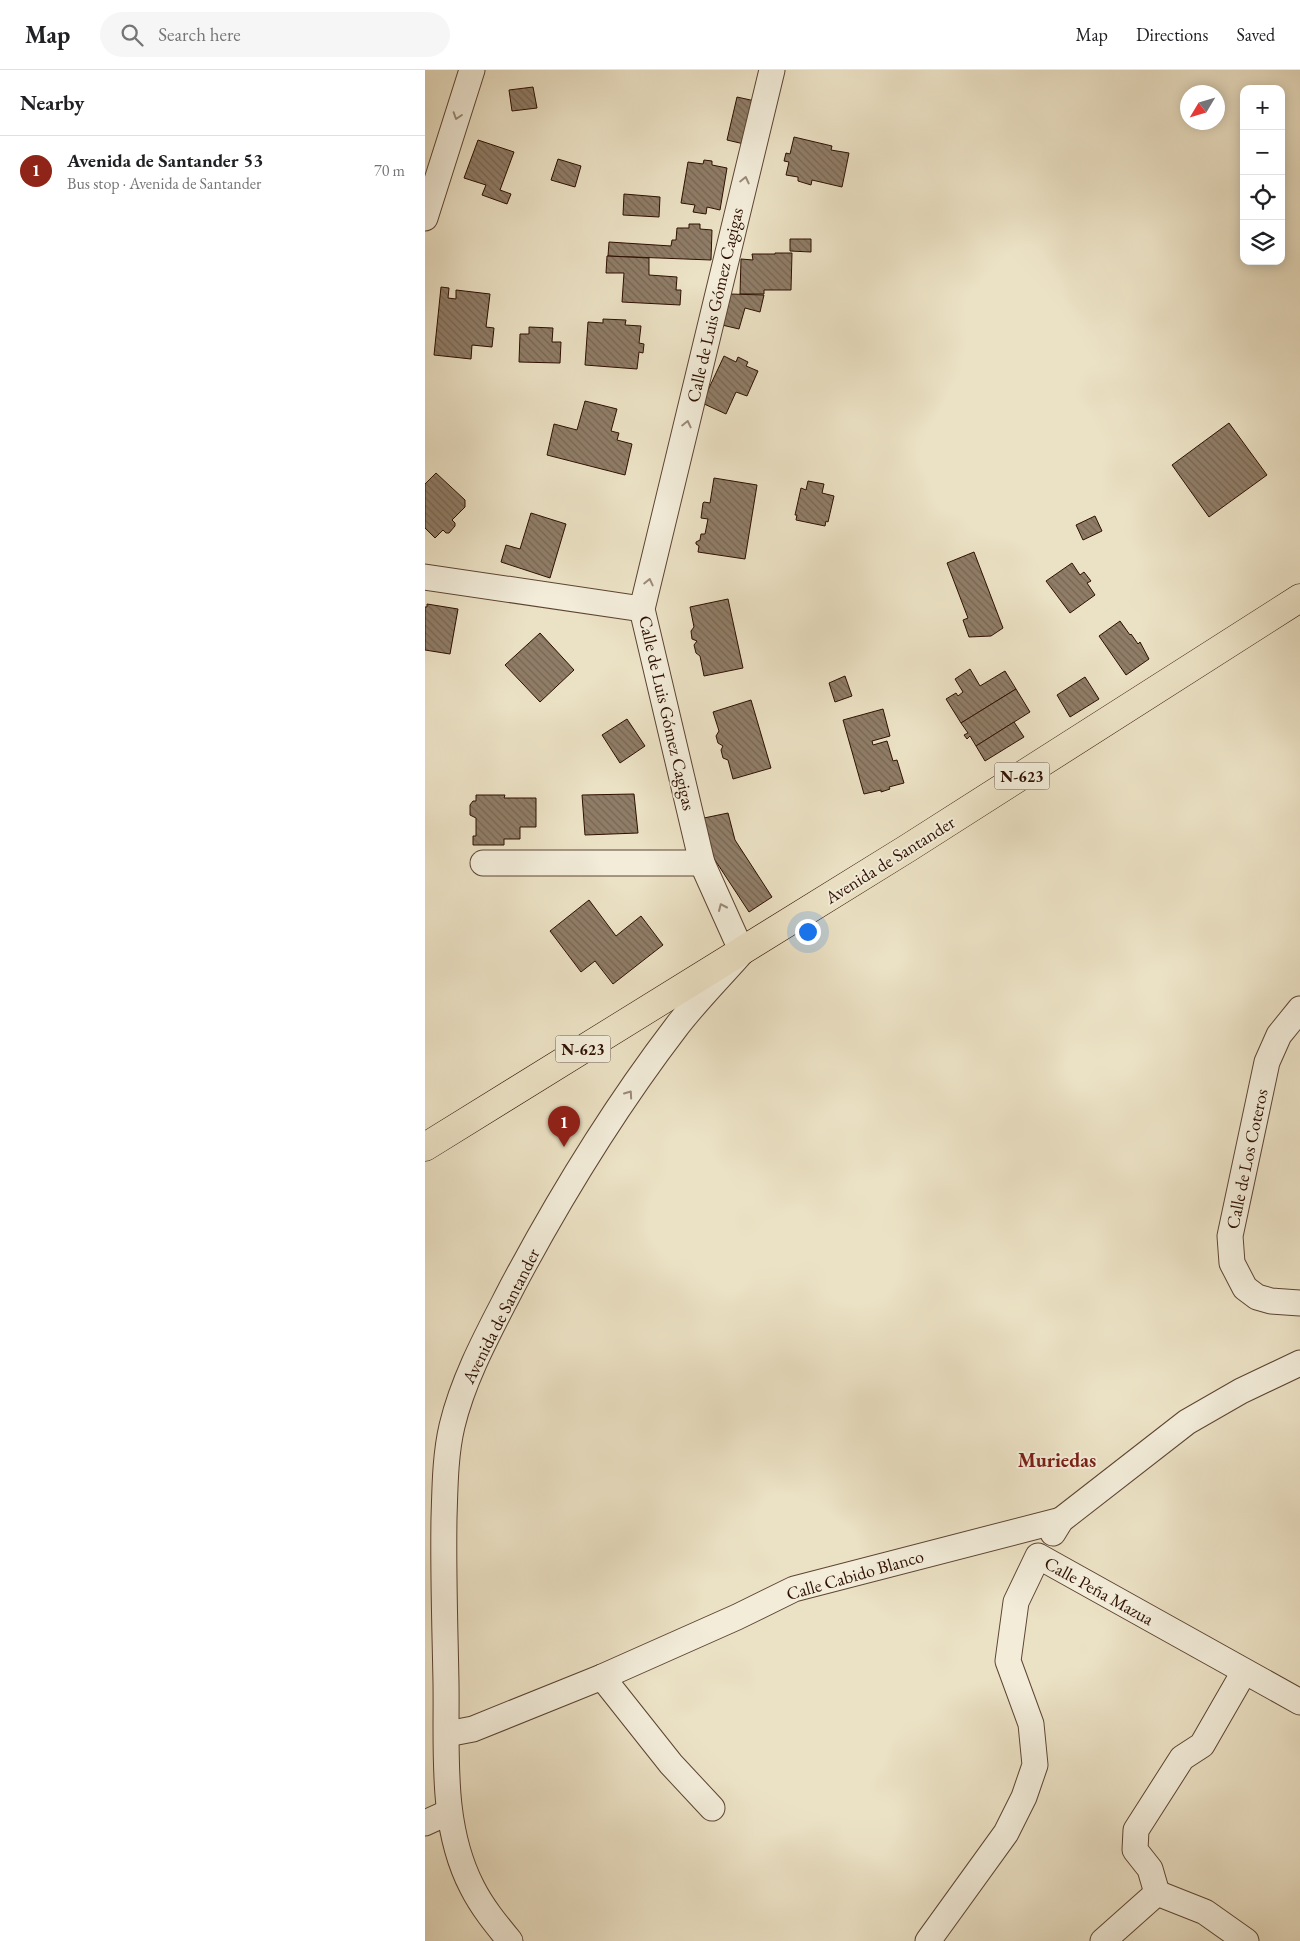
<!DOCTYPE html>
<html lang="en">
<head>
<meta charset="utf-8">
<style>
  :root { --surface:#fff; --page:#f6f6f6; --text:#202124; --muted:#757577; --line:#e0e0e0; --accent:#8f2418 }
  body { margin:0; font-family:"EB Garamond",serif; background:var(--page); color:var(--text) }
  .controls { position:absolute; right:15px; top:15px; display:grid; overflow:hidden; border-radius:10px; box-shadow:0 2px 12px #0003 }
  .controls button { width:45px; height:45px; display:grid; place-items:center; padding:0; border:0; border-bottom:1px solid var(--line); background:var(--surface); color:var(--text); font:25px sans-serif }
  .compass { position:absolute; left:755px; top:15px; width:45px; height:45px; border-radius:50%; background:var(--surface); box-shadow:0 2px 12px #0003; rotate:232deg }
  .you { position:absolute; left:382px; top:861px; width:18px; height:18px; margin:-12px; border:4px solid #fff; border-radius:50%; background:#1a73e8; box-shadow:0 0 0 8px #1a73e833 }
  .badge { display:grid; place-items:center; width:32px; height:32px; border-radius:50%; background:var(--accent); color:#fff; font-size:16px; font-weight:700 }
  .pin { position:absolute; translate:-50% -41px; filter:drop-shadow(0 1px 2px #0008) }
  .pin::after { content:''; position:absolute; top:26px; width:18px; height:15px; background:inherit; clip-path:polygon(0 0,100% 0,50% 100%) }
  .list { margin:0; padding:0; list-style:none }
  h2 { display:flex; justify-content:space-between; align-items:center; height:65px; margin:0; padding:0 20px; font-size:21px }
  h2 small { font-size:16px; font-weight:400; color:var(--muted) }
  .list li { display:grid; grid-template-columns:32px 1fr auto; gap:15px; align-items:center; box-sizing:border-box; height:70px; padding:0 20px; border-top:1px solid var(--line) }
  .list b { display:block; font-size:19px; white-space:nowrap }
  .list p { margin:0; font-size:16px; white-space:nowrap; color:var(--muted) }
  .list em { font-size:16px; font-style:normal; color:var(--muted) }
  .icon { flex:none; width:28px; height:28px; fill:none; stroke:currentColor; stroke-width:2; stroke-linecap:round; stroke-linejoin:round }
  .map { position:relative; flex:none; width:875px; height:1871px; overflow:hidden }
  header { display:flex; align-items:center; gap:30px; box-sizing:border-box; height:70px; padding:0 25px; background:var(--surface); border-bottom:1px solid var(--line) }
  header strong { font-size:24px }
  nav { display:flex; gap:28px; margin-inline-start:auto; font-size:18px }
  .search { width:350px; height:45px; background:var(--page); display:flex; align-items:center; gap:12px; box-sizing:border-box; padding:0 18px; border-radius:28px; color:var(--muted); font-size:19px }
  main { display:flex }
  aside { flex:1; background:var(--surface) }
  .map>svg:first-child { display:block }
  .building { fill:url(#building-back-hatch); stroke:#2e1002 }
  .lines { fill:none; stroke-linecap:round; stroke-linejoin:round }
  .minor-casing { stroke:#5d4432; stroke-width:27 }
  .trunk-casing { stroke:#2e1002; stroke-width:29 }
  .minor { stroke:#f2ecd9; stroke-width:25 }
  .trunk { stroke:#ebe1c4; stroke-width:28 }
  .oneway { stroke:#9a8978 }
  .labels { text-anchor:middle; stroke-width:4; stroke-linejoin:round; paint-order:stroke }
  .shield { fill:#f2ecd9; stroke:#695242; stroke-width:1 }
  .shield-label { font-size:16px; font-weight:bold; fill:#2e1002 }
  .street-label { font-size:18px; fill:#2e1002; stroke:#f2ecd9 }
  .quarter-label { font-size:20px; font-weight:bold; fill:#7a1f14; stroke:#f2ecd9 }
</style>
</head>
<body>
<header>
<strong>Map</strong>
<div class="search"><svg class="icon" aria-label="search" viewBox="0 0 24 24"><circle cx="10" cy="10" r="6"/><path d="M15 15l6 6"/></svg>Search here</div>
<nav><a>Map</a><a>Directions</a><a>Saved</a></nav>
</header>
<main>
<aside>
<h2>Nearby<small></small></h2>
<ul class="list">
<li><span class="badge">1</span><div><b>Avenida de Santander 53</b><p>Bus stop · Avenida de Santander</p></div><em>70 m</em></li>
</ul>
</aside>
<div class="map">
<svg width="875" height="1871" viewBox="0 0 875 1871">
  <defs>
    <pattern id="building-back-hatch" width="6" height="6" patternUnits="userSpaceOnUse" patternTransform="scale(1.25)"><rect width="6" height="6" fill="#907d67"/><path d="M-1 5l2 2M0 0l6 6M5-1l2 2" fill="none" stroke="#766553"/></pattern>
  </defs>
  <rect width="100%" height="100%" fill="#ebe1c4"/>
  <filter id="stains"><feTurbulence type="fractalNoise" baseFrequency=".004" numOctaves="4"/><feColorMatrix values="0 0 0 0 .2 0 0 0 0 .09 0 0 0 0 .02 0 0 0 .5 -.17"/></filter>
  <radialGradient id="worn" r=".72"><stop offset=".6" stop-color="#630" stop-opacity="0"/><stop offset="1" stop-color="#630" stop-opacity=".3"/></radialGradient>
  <!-- building -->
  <g class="building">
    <path d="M 108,17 L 112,38 L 87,41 L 84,20 Z"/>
    <path d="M 312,27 L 330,31 L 319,74 L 302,70 Z"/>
    <path d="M 369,67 L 407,76 L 406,80 L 424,83 L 417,117 L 387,110 L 386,115 L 373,111 L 373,107 L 361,105 L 364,92 L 359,91 L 361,83 L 365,84 Z"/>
    <path d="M 53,70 L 89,82 L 75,120 L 86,124 L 82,134 L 57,125 L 61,115 L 39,108 Z"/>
    <path d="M 133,89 L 156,96 L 150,117 L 126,110 Z"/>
    <path d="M 279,90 L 287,91 L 287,95 L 302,98 L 295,140 L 282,137 L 281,144 L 268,142 L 270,135 L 256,133 L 263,92 L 278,94 Z"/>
    <path d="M 199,124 L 235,127 L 234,147 L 198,145 Z"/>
    <path d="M 264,154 L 275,154 L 275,159 L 287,160 L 286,190 L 183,186 L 184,172 L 246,176 L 247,170 L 251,170 L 252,158 L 264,158 Z"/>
    <path d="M 365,169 L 386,169 L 386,182 L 365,181 Z"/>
    <path d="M 350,183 L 367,183 L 366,220 L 339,220 L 339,224 L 315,224 L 316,189 L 328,190 L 327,184 L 350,184 Z"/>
    <path d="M 182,186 L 224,188 L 224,205 L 252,207 L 251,220 L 256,220 L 255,235 L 197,232 L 199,203 L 181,203 Z"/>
    <path d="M 16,217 L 24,218 L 23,228 L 31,229 L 31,220 L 65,224 L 61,257 L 69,258 L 67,277 L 47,275 L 46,289 L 9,285 Z"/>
    <path d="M 305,224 L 339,225 L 335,242 L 320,238 L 314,259 L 297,255 Z"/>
    <path d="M 178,249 L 201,250 L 200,255 L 216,256 L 214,273 L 219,274 L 218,283 L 214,282 L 212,299 L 160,295 L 163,252 L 178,253 Z"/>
    <path d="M 104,257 L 128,258 L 127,272 L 136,272 L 135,293 L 94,292 L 95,264 L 104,264 Z"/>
    <path d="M 299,286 L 311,292 L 313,287 L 323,292 L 321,296 L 333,301 L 322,326 L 311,322 L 301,344 L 277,333 Z"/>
    <path d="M 160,331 L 192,339 L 186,361 L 194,363 L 192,370 L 207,374 L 200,405 L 122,385 L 129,354 L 152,360 Z"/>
    <path d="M 804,353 L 842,405 L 784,447 L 747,395 Z"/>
    <path d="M 11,403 L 40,430 L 40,437 L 27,450 L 30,453 L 30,456 L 24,463 L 21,463 L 18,460 L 10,468 L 0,458 L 0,414 Z"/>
    <path d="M 289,408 L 332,415 L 320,489 L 273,482 L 274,476 L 271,474 L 271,472 L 275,470 L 276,464 L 280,464 L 283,449 L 276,448 L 278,433 L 279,432 L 285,433 Z"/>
    <path d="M 383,411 L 399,414 L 397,423 L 409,426 L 403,452 L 401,451 L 400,456 L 371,450 L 372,445 L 370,445 L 376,418 L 381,420 Z"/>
    <path d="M 106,443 L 141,454 L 125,508 L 76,492 L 81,475 L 95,479 Z"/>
    <path d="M 670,446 L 677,461 L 658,470 L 651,455 Z"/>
    <path d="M 549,482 L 578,558 L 566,566 L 544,567 L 538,550 L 543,548 L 522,493 Z"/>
    <path d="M 647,493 L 655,505 L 659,502 L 666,511 L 662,513 L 670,525 L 645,543 L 621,511 Z"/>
    <path d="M 303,529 L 318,598 L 279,606 L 275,586 L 271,583 L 269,575 L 272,571 L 267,569 L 266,561 L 269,557 L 265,537 Z"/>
    <path d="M 2,534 L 33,539 L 25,584 L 0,580 L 0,537 L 2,537 Z"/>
    <path d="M 695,551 L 705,565 L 706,564 L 713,574 L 715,572 L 724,589 L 701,605 L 674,566 Z"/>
    <path d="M 115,563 L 149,600 L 115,632 L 80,595 Z"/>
    <path d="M 545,599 L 555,616 L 580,601 L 591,619 L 536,653 L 521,629 L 531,623 L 533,626 L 538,622 L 530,609 Z"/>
    <path d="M 420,606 L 427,626 L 410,632 L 404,613 Z"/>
    <path d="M 660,607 L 674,629 L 645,647 L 632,625 Z"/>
    <path d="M 591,619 L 605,642 L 551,676 L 545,666 L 542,669 L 539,665 L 543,663 L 536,653 Z"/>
    <path d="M 326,630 L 346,698 L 308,709 L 303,690 L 298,688 L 296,680 L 298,676 L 293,673 L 291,666 L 294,661 L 288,642 Z"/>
    <path d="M 458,639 L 465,666 L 447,671 L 448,675 L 462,671 L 468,691 L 472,690 L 479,713 L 464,717 L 465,719 L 456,722 L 456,720 L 439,724 L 418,650 Z"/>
    <path d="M 202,649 L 220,676 L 195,693 L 177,665 Z"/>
    <path d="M 589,652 L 599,667 L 560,691 L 551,676 Z"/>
    <path d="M 209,724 L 213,763 L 160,765 L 157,725 Z"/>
    <path d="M 51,725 L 80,725 L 79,728 L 111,728 L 111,757 L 95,757 L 95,769 L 79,769 L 79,775 L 48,775 L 48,766 L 51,766 L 51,748 L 45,745 L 45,735 L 48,731 L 51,731 Z"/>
    <path d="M 303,743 L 310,770 L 347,827 L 324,842 L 286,784 L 279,748 Z"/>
    <path d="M 164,830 L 191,866 L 216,846 L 238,875 L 188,914 L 170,891 L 156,902 L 125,861 Z"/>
  </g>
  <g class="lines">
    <!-- minor casing -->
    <g class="minor-casing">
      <g id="minor">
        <path d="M 0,148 L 47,0"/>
        <path d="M 0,507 L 217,539"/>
        <path d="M 58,793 L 277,793"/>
        <path d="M 875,939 L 854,965 L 842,992 L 805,1166 L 807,1193 L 820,1218 L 832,1227 L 846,1231 L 875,1233"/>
        <path d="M 628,1463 L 636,1450 L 762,1352 L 816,1321 L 875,1293"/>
        <path d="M 177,1607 L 246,1694 L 287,1738"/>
        <path d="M 22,1664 L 48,1659 L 177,1607 L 312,1547 L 369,1519 L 636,1450"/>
        <path d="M 0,1753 L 24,1742"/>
        <path d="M 732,1823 L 725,1799 L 710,1780 L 711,1760 L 757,1688 L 777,1675 L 819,1602"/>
        <path d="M 732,1823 L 780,1842 L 821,1871"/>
        <path d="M 85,1871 C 71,1854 57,1837 47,1817 C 15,1755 22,1681 21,1613 C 20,1558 18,1503 19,1448 C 20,1418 20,1386 27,1356 C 39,1306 65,1260 88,1215 C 136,1125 190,1037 252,956 C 272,930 296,906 317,882 L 277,793 L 217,539 L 347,0"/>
        <path d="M 503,1871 L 581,1763 L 599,1727 L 610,1695 L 606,1654 L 583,1591 L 591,1532 L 613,1486 L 875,1632"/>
        <path d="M 678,1871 L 732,1823"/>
      </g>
    </g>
    <!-- trunk casing -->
    <g class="trunk-casing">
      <path id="trunk" d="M 0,1077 L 483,778 L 875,528"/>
    </g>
    <!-- minor -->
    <use href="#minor" class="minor"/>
    <!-- trunk -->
    <use href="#trunk" class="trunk"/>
  </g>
  <!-- one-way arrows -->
  <defs><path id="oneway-chevron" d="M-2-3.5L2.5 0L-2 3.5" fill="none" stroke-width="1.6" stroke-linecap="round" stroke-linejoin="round" transform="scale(1.25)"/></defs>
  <g class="oneway">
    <use href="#oneway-chevron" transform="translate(32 46) rotate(108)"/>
    <use href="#oneway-chevron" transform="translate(320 110) rotate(-77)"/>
    <use href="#oneway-chevron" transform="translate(262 354) rotate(-77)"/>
    <use href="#oneway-chevron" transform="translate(224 512) rotate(-77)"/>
    <use href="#oneway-chevron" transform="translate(297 837) rotate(-114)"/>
    <use href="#oneway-chevron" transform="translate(204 1024) rotate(-55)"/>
  </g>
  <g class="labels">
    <!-- shield labels -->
    <g class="shield">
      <rect x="569.5" y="692.5" width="55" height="27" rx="4"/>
      <rect x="130.5" y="965.5" width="55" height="27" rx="4"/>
    </g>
    <g class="shield-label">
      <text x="597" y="712">N-623</text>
      <text x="158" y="985">N-623</text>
    </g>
    <!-- street labels -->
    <g class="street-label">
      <text transform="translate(290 235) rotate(-77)" y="6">Calle de Luis Gómez Cagigas</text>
      <text transform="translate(242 643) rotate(77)" y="6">Calle de Luis Gómez Cagigas</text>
      <text transform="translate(465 790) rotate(-32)" y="6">Avenida de Santander</text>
      <text transform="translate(822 1089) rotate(-78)" y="6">Calle de Los Coteros</text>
      <text transform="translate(76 1246) rotate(-63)" y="6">Avenida de Santander</text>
      <text transform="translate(430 1505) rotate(-16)" y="6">Calle Cabido Blanco</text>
      <text transform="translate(674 1521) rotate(29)" y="6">Calle Peña Mazua</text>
    </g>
    <!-- quarter labels -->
    <g class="quarter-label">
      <text x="632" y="1397">Muriedas</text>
    </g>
  </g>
  <rect width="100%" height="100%" filter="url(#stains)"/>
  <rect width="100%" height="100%" fill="url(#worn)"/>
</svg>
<div class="controls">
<button>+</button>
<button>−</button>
<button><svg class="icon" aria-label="locate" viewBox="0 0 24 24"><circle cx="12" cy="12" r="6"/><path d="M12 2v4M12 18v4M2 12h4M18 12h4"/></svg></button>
<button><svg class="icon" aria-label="layers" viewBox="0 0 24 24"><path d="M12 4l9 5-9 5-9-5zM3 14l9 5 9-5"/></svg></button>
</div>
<svg class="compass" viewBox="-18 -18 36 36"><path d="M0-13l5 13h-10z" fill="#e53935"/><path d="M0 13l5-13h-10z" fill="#757577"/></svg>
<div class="you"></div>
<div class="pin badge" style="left:139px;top:1077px">1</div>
</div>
</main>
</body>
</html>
